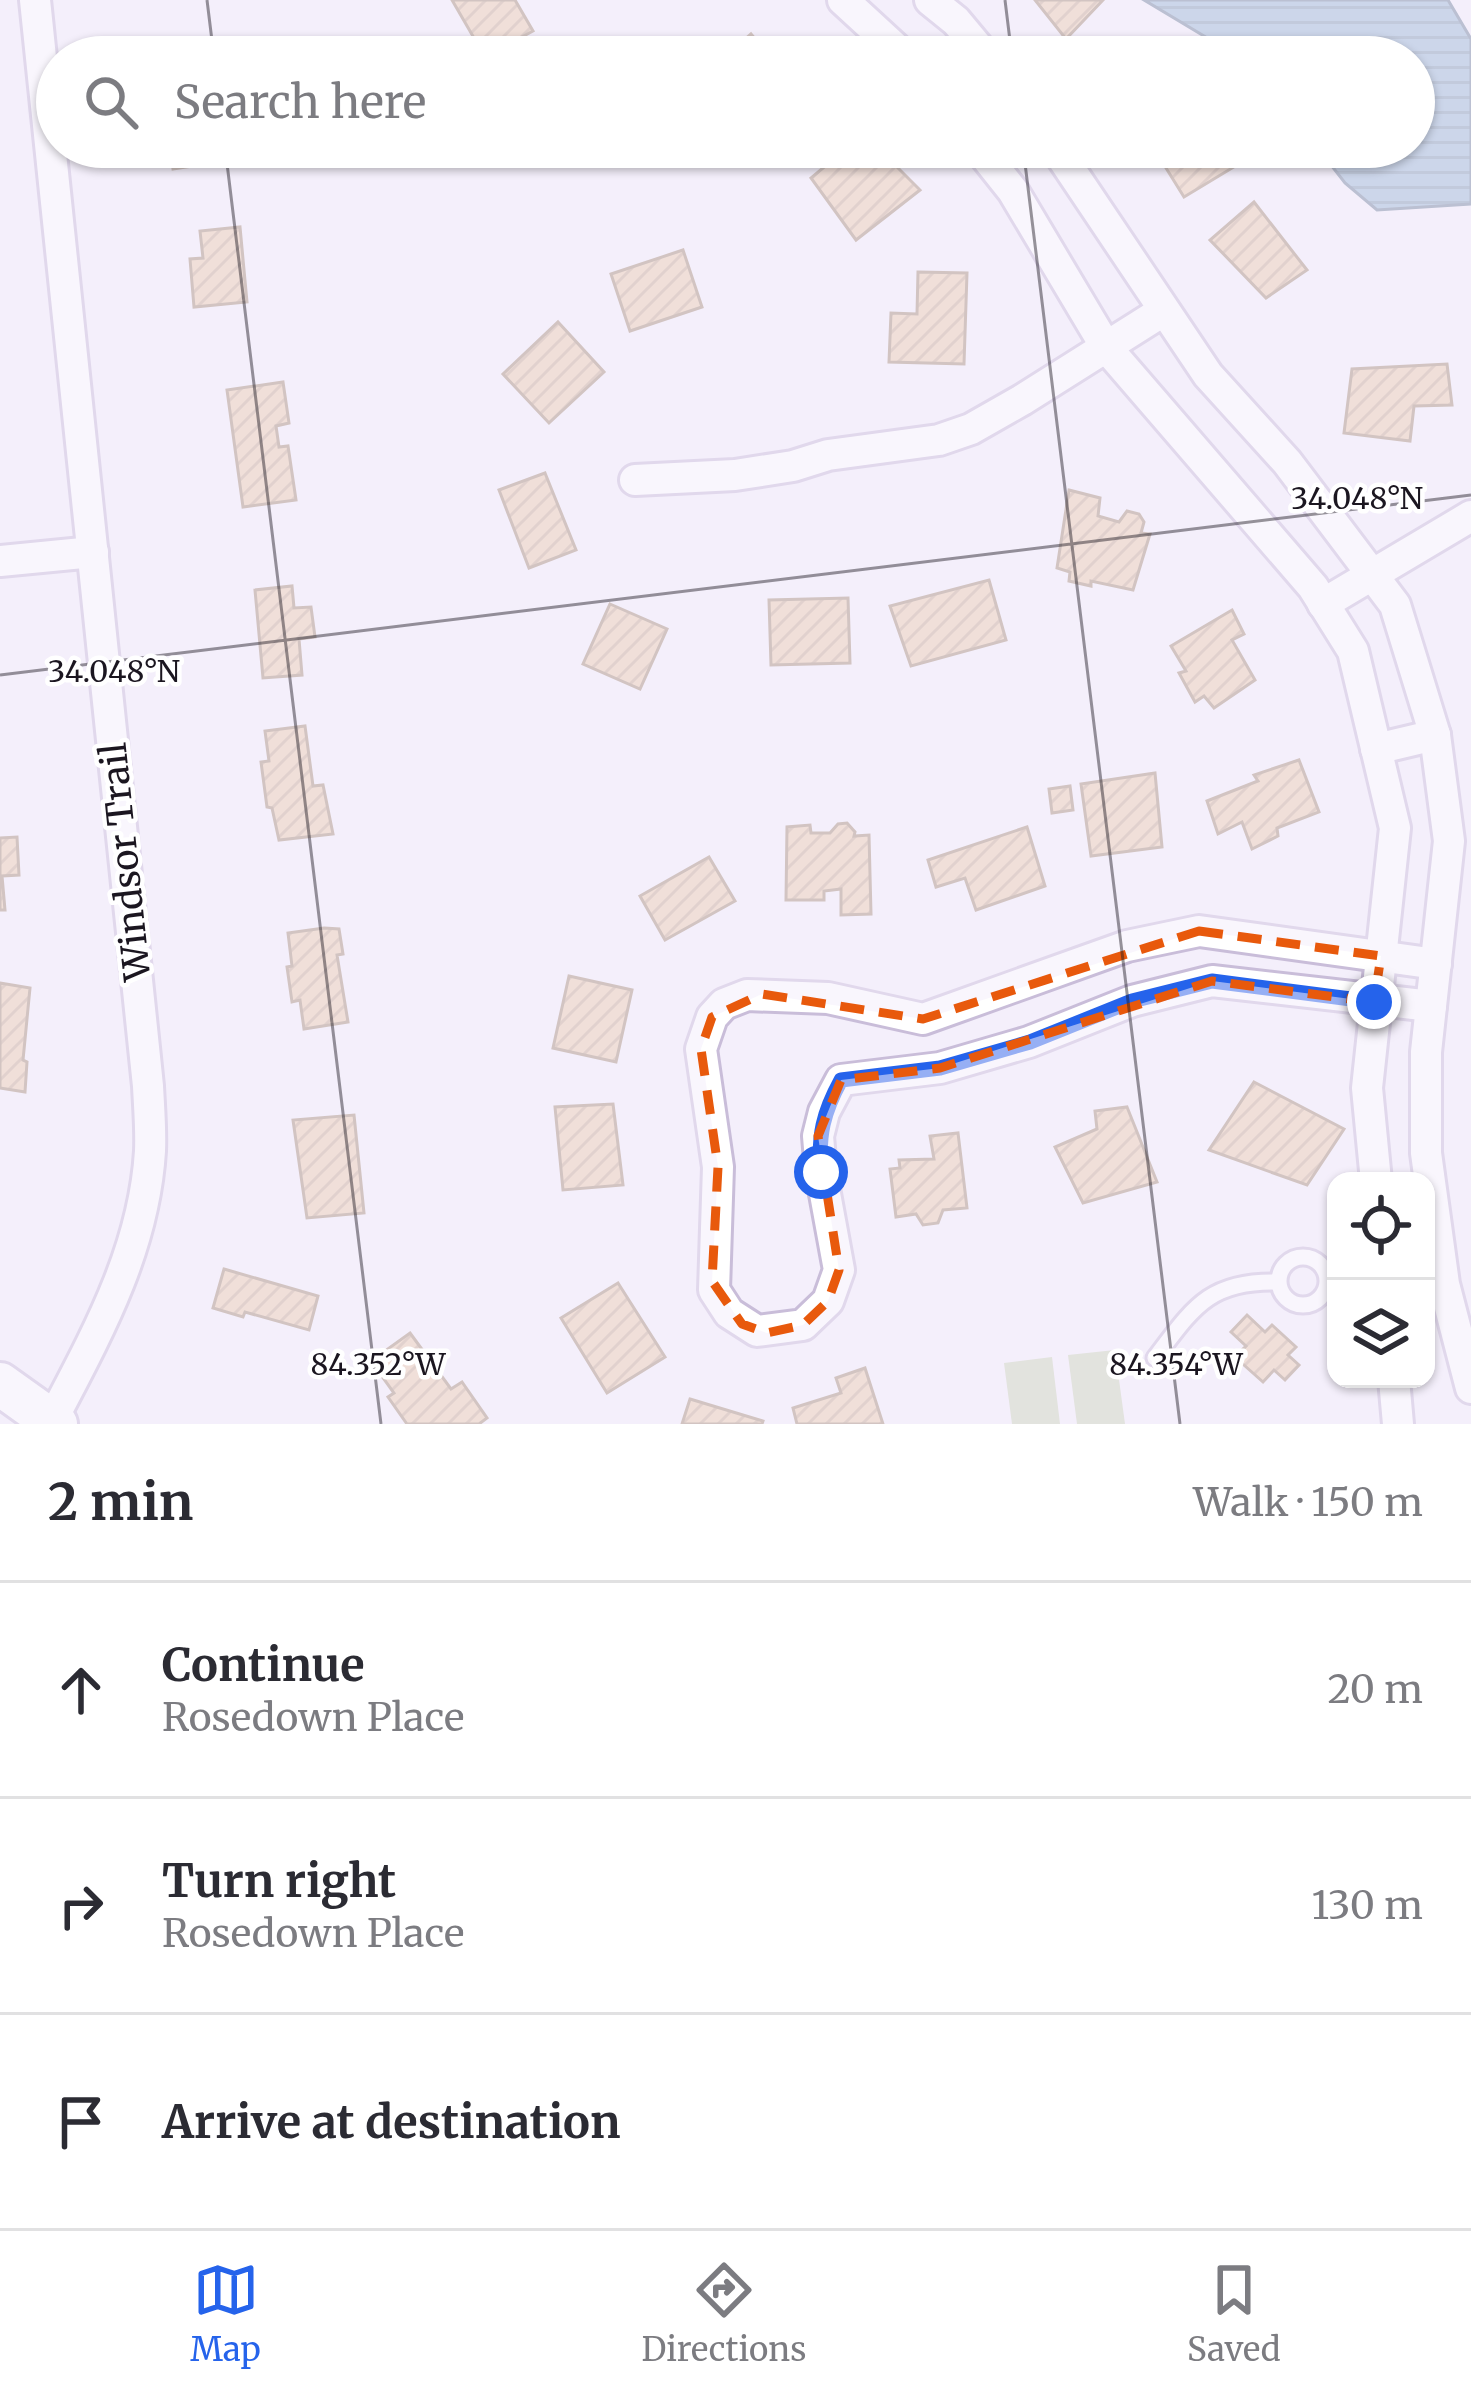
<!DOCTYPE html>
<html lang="en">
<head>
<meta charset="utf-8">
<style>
  :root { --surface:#fff; --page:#f7f7f7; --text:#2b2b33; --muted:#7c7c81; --line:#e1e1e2; --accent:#2563eb }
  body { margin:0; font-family:Merriweather,serif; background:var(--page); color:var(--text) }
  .controls { position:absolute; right:36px; bottom:36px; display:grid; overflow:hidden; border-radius:24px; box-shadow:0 3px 9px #0004 }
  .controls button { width:108px; height:108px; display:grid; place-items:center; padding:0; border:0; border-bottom:3px solid var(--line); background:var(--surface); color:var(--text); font:60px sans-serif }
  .stop { position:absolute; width:36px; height:36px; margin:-27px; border:9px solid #2563eb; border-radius:50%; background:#fff }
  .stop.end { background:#2563eb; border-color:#fff; box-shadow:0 3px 12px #0008 }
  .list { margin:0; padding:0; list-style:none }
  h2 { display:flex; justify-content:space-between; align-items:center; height:156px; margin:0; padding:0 48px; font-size:51px }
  h2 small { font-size:39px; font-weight:400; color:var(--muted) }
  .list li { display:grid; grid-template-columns:78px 1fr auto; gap:36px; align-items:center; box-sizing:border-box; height:216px; padding:0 48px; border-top:3px solid var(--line) }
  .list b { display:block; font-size:45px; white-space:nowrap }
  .list p { margin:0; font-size:39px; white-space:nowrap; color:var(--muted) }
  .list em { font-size:39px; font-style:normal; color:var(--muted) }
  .icon { flex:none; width:66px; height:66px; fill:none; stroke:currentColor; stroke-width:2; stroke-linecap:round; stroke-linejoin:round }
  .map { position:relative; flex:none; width:1471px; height:1424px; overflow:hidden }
  .search { position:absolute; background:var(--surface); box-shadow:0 3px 9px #0004; left:36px; right:36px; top:36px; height:132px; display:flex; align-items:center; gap:30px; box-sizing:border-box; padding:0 42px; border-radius:66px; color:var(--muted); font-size:45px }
  .sheet { height:804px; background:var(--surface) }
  nav { display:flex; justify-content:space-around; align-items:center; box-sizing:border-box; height:168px; border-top:3px solid var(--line); background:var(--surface); font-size:33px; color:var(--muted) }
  nav a { display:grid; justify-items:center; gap:6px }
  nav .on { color:var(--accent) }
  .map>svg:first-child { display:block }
  .green { fill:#ccd5ba }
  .water { fill:url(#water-rules); stroke:#75879f; stroke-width:3 }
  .building { fill:url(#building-hatch); stroke:#a8917c; stroke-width:3 }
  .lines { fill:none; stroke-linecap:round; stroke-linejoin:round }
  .lane-casing { stroke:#c9bdd9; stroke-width:21 }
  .street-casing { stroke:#c9bdd9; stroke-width:36 }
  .secondary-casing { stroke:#c9bdd9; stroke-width:48 }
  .lane { stroke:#fff; stroke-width:15 }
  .street { stroke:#fff; stroke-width:30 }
  .secondary { stroke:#fff; stroke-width:42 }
  .route { stroke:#2563eb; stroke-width:15 }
  .marked { fill:none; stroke:#e8590c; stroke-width:9; stroke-dasharray:24 15; stroke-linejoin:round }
  .ticks { fill:none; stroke:#1b1620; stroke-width:3; stroke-opacity:0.45 }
  .labels { text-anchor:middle; stroke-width:9; stroke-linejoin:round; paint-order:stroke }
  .street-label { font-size:36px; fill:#1b1620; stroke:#fff }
  .ticks-label { font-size:30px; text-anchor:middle; fill:#1b1620; stroke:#fff; stroke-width:9; stroke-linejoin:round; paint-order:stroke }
</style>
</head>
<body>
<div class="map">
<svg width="1471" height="1424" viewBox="0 0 1471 1424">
  <defs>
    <pattern id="water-rules" width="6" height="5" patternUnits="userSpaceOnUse" patternTransform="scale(3)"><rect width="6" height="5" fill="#9bb8d5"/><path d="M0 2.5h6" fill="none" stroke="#859db7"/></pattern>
    <pattern id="building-hatch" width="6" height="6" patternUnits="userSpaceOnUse" patternTransform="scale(3)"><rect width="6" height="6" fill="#ecccb0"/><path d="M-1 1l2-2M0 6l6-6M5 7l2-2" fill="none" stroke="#caae97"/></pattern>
  </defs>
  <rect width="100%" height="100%" fill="#f4effb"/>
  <!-- green -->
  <g class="green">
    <path d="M 1115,1350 L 1125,1424 L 1077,1424 L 1068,1355 Z"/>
    <path d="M 1052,1357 L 1060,1424 L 1012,1424 L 1004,1363 Z"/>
  </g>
  <!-- water -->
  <path class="water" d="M 1144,0 L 1448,0 L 1471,39 L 1471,204 L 1377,210 L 1345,183 L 1317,147 L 1414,147 L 1414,57 L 1239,57 Z"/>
  <!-- building -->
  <g class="building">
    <path d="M 452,0 L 515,0 L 533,31 L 485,57 Z"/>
    <path d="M 1035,0 L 1103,0 L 1066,39 Z"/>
    <path d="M 751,34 L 771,57 L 725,57 Z"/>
    <path d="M 170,147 L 215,147 L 218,162 L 173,169 Z"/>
    <path d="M 848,147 L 877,147 L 920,190 L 856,240 L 811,178 Z"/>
    <path d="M 1153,147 L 1234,147 L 1242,162 L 1184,197 Z"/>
    <path d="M 1254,202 L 1307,270 L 1266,298 L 1210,240 Z"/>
    <path d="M 240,227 L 247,302 L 194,307 L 190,259 L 203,258 L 200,231 Z"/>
    <path d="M 683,250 L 702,307 L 630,331 L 611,274 Z"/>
    <path d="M 918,272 L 967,273 L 964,364 L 889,362 L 891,313 L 917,314 Z"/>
    <path d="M 558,322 L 604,372 L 549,423 L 503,374 Z"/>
    <path d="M 1447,364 L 1452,405 L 1414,406 L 1410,441 L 1344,433 L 1352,369 Z"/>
    <path d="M 283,382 L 289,423 L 276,426 L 279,447 L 288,446 L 296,500 L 243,507 L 227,390 Z"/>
    <path d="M 545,473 L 576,550 L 529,568 L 499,490 Z"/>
    <path d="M 1069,490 L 1100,498 L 1098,516 L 1119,522 L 1127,511 L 1139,514 L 1144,522 L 1141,533 L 1150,534 L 1133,590 L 1091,581 L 1091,586 L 1069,581 L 1070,572 L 1057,568 Z"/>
    <path d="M 989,580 L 1006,640 L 911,666 L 890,606 Z"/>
    <path d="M 292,586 L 294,608 L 311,607 L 315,637 L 299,639 L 302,675 L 263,678 L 255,590 Z"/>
    <path d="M 848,598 L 850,663 L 771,665 L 769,600 Z"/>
    <path d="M 610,604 L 667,629 L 640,689 L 583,664 Z"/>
    <path d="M 1232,610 L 1244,634 L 1232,640 L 1255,680 L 1214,708 L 1204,696 L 1195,702 L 1179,673 L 1186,671 L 1171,646 Z"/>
    <path d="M 305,726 L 313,786 L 323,785 L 333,834 L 279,840 L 272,808 L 267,807 L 261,762 L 269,761 L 265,731 Z"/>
    <path d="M 1299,760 L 1319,812 L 1277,828 L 1278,836 L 1252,849 L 1242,822 L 1218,834 L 1207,801 L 1258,781 L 1254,775 Z"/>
    <path d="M 1155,773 L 1162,847 L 1091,856 L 1081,784 Z"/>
    <path d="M 1070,786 L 1073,810 L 1052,813 L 1049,789 Z"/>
    <path d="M 847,823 L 855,832 L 854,836 L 869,835 L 871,914 L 841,915 L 841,889 L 824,891 L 824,900 L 786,900 L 787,827 L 810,825 L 811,833 L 830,833 L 838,824 Z"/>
    <path d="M 1027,827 L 1045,886 L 976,910 L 965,878 L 936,887 L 928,860 Z"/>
    <path d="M 17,837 L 19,875 L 2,876 L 5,910 L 0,910 L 0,838 Z"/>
    <path d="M 709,857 L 735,901 L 665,940 L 640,896 Z"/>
    <path d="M 324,928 L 339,929 L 343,954 L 337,955 L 348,1022 L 304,1029 L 300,1000 L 292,1002 L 287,967 L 292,966 L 288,933 Z"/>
    <path d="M 569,976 L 632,990 L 616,1062 L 553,1048 Z"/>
    <path d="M 0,983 L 30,988 L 23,1060 L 27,1062 L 25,1092 L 0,1088 Z"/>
    <path d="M 1254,1082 L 1344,1129 L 1307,1185 L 1209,1150 Z"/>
    <path d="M 613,1104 L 623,1185 L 563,1190 L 555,1107 Z"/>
    <path d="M 1127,1107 L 1157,1182 L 1083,1203 L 1055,1147 L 1097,1129 L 1095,1111 Z"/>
    <path d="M 354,1115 L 364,1213 L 307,1218 L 293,1120 Z"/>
    <path d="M 958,1133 L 967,1208 L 943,1210 L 938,1223 L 923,1225 L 916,1214 L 896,1217 L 890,1169 L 900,1168 L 899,1160 L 934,1159 L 930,1136 Z"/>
    <path d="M 224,1269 L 318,1296 L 309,1330 L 245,1312 L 243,1317 L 213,1308 Z"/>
    <path d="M 618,1283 L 665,1357 L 607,1393 L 561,1318 Z"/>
    <path d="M 1247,1315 L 1265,1332 L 1272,1325 L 1296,1347 L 1288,1355 L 1299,1365 L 1285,1380 L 1274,1370 L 1263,1382 L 1235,1357 L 1246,1346 L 1231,1332 Z"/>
    <path d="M 410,1333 L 451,1389 L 462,1382 L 487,1418 L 479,1424 L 407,1424 L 388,1397 L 394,1393 L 371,1361 Z"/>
    <path d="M 865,1368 L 883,1424 L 797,1424 L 793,1408 L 841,1393 L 836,1378 Z"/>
    <path d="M 690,1399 L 763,1421 L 762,1424 L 682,1424 Z"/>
  </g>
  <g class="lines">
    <!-- lane casing -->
    <g class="lane-casing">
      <g id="lane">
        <circle cx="1303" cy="1281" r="24"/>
        <path d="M 1155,1358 C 1193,1308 1209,1280 1278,1282"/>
      </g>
    </g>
    <!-- street casing -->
    <g class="street-casing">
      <g id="street">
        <path d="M 35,0 L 148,1086 C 149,1107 151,1130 150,1151 C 144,1250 97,1334 52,1420"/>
        <path d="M 843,0 L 905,57"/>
        <path d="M 930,0 L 956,21 L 986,57"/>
        <path d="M 978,147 L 1013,191 L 1106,347 L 1313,587 L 1353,651 L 1395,828 L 1367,1088 L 1376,1181"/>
        <path d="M 1055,147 L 1208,375 L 1287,462 L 1395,605 L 1435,735 L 1449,841 L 1426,1052 L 1426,1153 L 1444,1284 L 1471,1388"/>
        <path d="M 635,480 L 735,475 L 793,466 L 828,455 L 939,440 L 971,429 L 1022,400 L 1163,311"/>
        <path d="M 0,561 L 93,552"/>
        <path d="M 1323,604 L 1471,516"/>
        <path d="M 1376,749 L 1435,735"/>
        <path d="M 1431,1006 L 1212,981 L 1132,1001 L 1029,1042 L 940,1068 L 841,1080 L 824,1112 L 818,1136 L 821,1172 L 839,1270 L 828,1301 L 803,1325 L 757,1331 L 729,1313 L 714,1290 L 718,1167 L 701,1049 L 712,1017 L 724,1004 L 747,995 L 828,998 L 923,1019 L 1127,946 L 1199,931 L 1436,964"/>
        <path d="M 1394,1379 L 1398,1424"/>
      </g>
    </g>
    <!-- secondary casing -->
    <g class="secondary-casing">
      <path id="secondary" d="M 0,1384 L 56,1424"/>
    </g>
    <!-- lane -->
    <use href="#lane" class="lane"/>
    <!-- street -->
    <use href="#street" class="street"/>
    <!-- secondary -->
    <use href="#secondary" class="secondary"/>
  </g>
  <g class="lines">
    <!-- route -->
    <path class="route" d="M 821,1172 C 818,1135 823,1113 841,1080 L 940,1068 L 1030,1042 L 1132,1001 L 1212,981 L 1374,1002"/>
  </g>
  <!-- marked area -->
  <path d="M0 0H1471V1424H0ZM 1199,931 L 1381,956 L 1374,1002 L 1212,981 L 940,1068 L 841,1080 L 818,1136 L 839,1270 L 828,1301 L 803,1325 L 767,1333 L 742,1324 L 712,1281 L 718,1167 L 701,1049 L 712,1017 L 762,994 L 923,1019 Z" fill="#f4effb" fill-opacity=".55" fill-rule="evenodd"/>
  <path class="marked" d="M 1199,931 L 1381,956 L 1374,1002 L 1212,981 L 940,1068 L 841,1080 L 818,1136 L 839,1270 L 828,1301 L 803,1325 L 767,1333 L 742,1324 L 712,1281 L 718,1167 L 701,1049 L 712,1017 L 762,994 L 923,1019 Z"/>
  <!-- ticks -->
  <path class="ticks" d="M 207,0 L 214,57M 1005,0 L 1012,57M 225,147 L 381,1424M 1023,147 L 1180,1424M 0,675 L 1471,495"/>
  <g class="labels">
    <!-- street labels -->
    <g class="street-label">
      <text transform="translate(125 862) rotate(-96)" y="13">Windsor Trail</text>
    </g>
  </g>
  <g class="ticks-label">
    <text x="1357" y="509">34.048°N</text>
    <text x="114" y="682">34.048°N</text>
    <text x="378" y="1375">84.352°W</text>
    <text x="1176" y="1375">84.354°W</text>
  </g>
</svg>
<div class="controls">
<button><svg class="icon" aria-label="locate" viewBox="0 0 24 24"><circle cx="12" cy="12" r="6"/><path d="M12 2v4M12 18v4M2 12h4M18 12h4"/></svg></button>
<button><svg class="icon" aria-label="layers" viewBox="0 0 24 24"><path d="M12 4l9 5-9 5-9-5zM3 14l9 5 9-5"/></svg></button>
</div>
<div class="stop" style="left:821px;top:1172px"></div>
<div class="stop end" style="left:1374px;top:1002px"></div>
<div class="search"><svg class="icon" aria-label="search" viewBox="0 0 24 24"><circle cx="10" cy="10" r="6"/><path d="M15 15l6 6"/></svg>Search here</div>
</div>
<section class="sheet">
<h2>2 min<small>Walk · 150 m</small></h2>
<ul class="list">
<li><svg class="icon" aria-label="ahead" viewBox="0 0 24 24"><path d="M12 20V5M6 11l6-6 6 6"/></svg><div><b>Continue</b><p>Rosedown Place</p></div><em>20 m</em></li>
<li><svg class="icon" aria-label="right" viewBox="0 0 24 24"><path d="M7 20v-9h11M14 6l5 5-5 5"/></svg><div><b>Turn right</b><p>Rosedown Place</p></div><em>130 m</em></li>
<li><svg class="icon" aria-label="arrive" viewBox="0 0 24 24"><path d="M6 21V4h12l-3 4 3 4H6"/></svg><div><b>Arrive at destination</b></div></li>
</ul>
</section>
<nav>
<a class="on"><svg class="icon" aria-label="map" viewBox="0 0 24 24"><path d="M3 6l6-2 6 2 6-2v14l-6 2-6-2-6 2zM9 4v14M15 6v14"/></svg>Map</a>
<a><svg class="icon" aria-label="directions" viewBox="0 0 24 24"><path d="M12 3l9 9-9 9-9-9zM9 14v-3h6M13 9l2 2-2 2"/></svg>Directions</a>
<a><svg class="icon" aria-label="saved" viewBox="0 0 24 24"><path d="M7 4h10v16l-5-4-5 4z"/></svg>Saved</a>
</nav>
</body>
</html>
